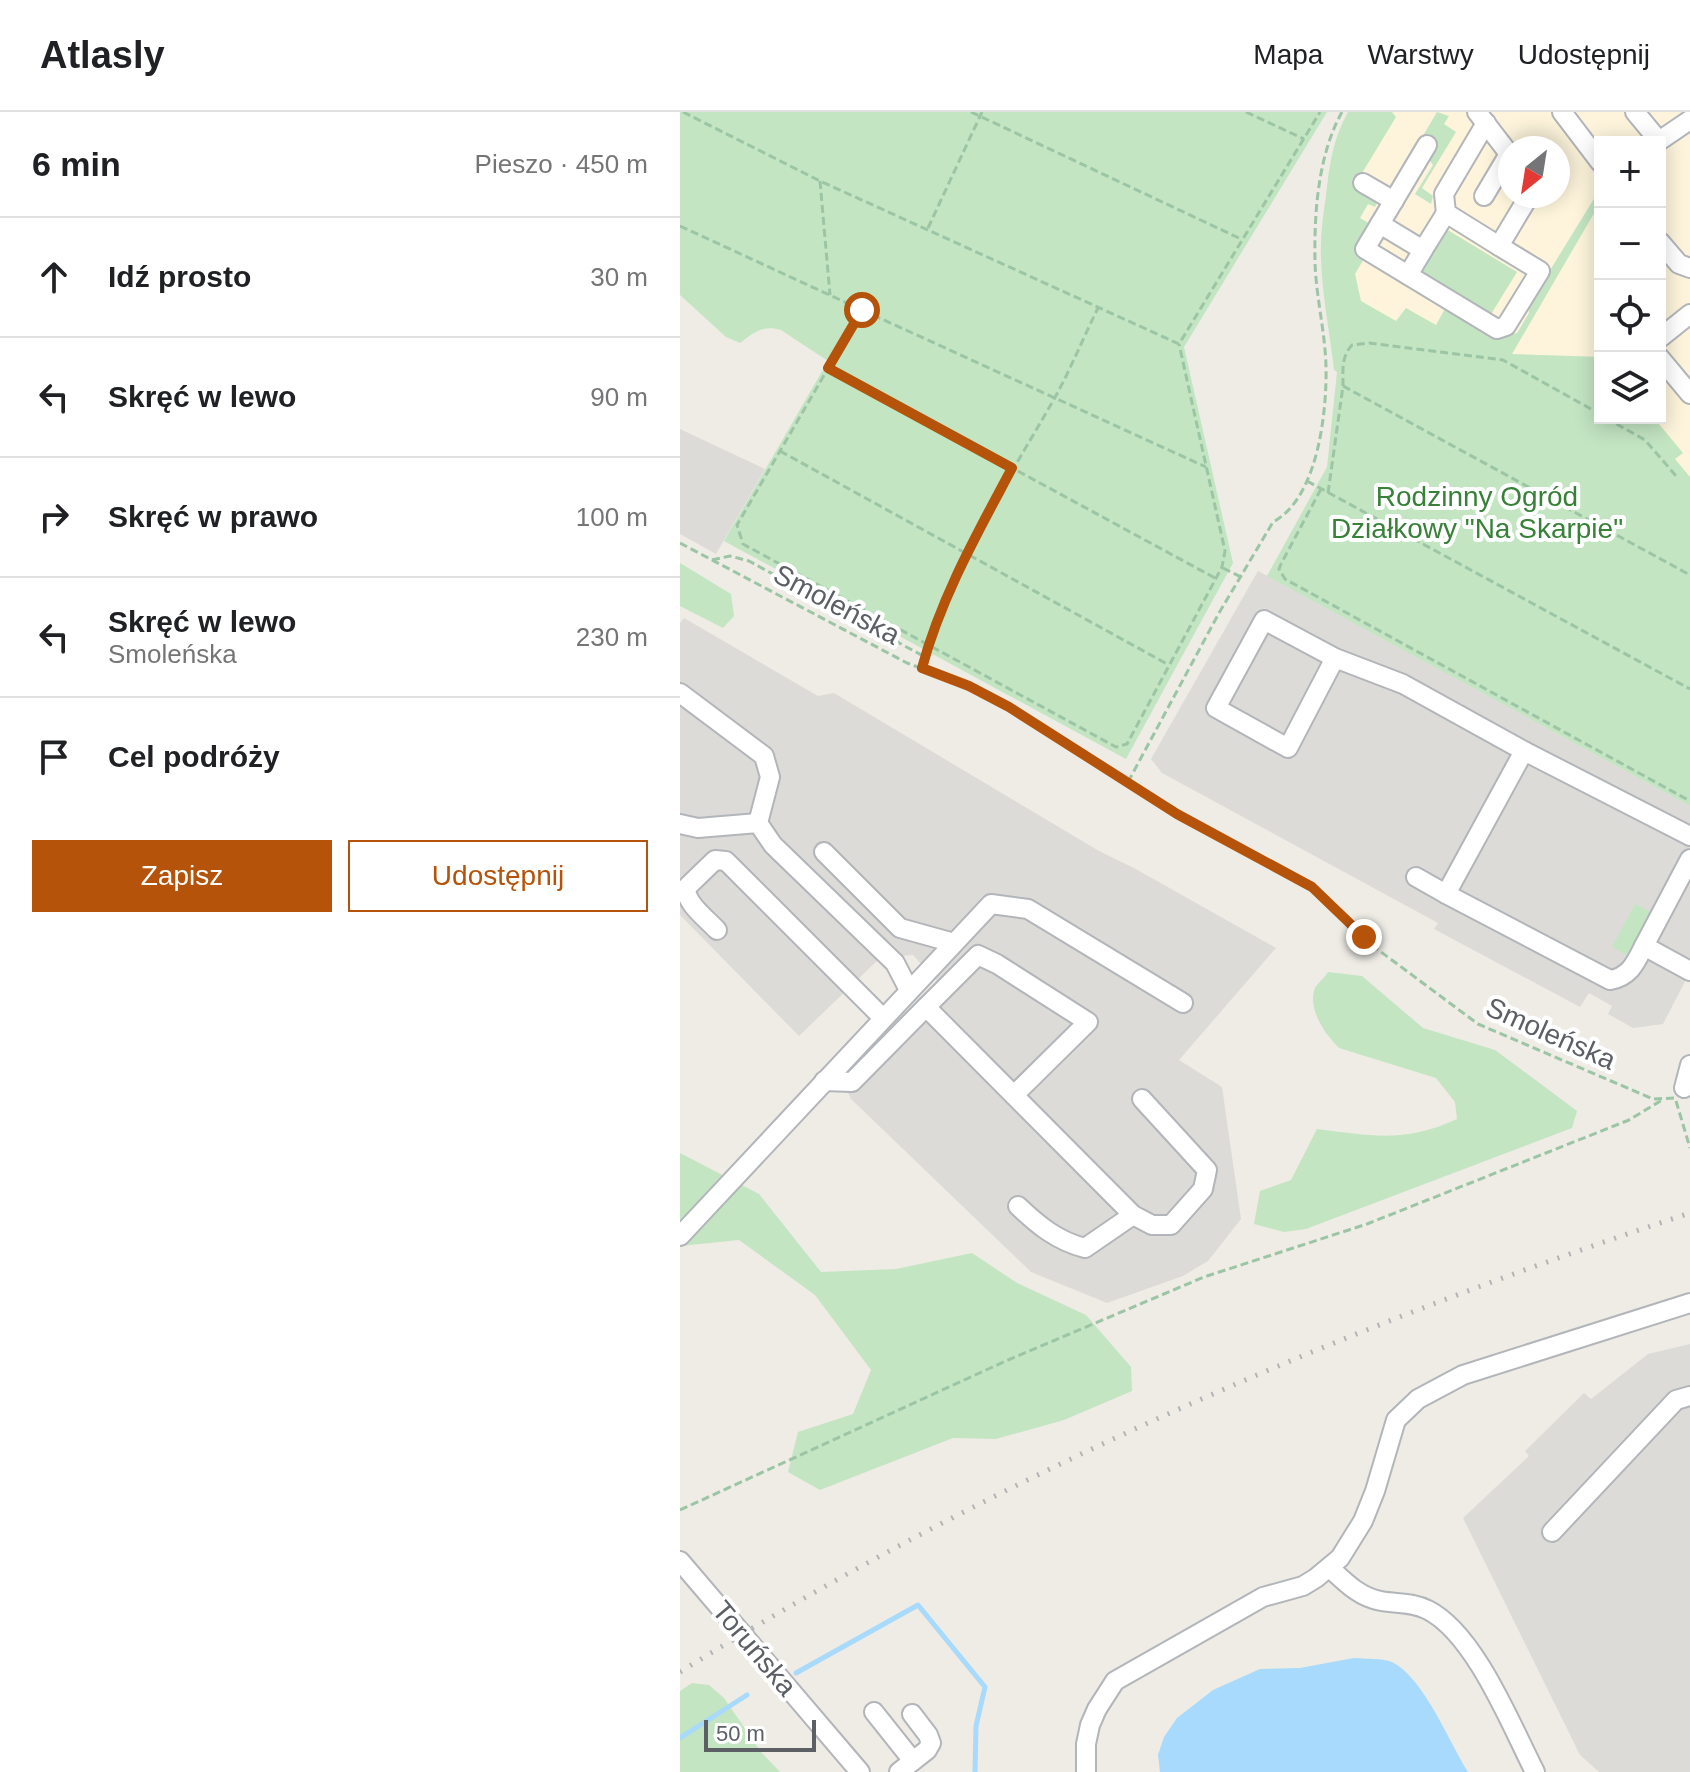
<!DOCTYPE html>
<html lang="pl">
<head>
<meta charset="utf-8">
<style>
  :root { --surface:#fff; --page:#f6f6f6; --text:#202124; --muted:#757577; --line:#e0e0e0; --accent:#b45309 }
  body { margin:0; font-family:Helvetica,sans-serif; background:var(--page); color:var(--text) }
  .controls { position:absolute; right:24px; top:24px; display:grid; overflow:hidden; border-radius:0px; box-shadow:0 4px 20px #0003 }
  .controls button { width:72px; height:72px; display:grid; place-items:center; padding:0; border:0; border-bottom:2px solid var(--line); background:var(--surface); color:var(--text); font:40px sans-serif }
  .compass { position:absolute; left:818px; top:24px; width:72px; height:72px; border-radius:50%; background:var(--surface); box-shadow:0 4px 20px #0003; rotate:210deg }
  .scale { position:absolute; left:24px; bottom:20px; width:112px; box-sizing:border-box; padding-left:8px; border:4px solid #5c6065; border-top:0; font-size:22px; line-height:28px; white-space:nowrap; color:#5c6065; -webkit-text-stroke:6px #fff; paint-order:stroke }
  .stop { position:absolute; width:24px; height:24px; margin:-18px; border:6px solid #b45309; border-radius:50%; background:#fff }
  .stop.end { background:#b45309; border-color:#fff; box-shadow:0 2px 8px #0008 }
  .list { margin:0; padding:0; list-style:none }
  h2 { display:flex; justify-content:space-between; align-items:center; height:104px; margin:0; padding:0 32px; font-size:34px }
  h2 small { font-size:26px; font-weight:400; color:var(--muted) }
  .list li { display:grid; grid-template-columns:52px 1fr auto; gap:24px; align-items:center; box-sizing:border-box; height:120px; padding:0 32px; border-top:2px solid var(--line) }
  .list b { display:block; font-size:30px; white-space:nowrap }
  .list p { margin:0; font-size:26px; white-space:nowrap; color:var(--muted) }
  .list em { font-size:26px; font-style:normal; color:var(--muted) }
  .actions { display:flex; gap:16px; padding:24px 32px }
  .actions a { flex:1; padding:18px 0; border:2px solid var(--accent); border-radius:0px; text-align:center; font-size:28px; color:var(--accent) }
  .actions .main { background:var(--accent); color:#fff }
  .icon { flex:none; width:44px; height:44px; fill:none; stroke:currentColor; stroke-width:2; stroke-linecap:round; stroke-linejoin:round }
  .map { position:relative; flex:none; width:1010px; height:1660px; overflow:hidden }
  header { display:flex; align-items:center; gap:48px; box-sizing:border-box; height:112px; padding:0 40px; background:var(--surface); border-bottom:2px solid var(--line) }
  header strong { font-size:38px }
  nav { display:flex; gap:44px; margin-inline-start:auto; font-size:28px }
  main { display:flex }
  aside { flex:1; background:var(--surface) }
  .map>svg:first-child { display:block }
  .commercial { fill:#fdf4db; fill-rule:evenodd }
  .industrial { fill:#dddbd7 }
  .green { fill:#c3e5c2 }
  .water { fill:#a7dafc }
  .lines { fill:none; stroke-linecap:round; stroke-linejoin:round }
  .stream { stroke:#a7dafc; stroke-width:5 }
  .minor-casing { stroke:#b2b5b9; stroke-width:22 }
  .path { stroke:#9cc5a6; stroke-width:3; stroke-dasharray:8 4; stroke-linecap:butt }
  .minor { stroke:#fff; stroke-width:18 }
  .rail { stroke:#b3b4b5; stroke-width:5; stroke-dasharray:2 10; stroke-linecap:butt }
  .route { stroke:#b45309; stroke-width:10 }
  .labels { text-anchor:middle; stroke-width:8; stroke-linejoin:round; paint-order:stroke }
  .park-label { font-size:28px; fill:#378138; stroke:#fff }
  .street-label { font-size:28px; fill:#5c6065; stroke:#fff }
</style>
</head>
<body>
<header>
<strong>Atlasly</strong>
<nav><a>Mapa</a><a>Warstwy</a><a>Udostępnij</a></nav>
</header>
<main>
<aside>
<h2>6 min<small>Pieszo · 450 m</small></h2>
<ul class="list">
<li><svg class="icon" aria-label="ahead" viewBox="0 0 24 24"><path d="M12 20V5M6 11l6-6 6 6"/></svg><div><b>Idź prosto</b></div><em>30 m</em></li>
<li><svg class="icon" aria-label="left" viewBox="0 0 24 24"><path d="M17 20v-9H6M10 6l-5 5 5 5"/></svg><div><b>Skręć w lewo</b></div><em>90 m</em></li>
<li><svg class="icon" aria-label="right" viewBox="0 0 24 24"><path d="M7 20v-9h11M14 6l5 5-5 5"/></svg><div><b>Skręć w prawo</b></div><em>100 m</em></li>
<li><svg class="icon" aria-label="left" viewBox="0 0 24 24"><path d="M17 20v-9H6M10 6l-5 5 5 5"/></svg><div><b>Skręć w lewo</b><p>Smoleńska</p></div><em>230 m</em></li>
<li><svg class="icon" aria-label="arrive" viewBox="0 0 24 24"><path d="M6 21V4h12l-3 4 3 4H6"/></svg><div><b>Cel podróży</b></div></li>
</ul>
<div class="actions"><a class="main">Zapisz</a><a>Udostępnij</a></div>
</aside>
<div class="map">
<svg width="1010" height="1660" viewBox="0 0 1010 1660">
  <rect width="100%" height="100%" fill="#eeece5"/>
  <!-- commercial -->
  <path class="commercial" d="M 687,0 L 1010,0 L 1010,368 L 990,343 L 967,306 L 980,306 L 980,30 L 920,30 L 920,245 L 832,242 L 672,197 L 665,88 ZM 830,36 L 878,36 L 878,84 L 830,84 Z"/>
  <!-- industrial -->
  <g class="industrial">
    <path d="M 0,317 L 85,357 L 36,442 L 0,422 Z"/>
    <path d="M 578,459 L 1010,694 L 1010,860 L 983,912 L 953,916 L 928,902 L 932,894 L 909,881 L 900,895 L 754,817 L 758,811 L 482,661 L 471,647 Z"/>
    <path d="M 4,506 L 138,584 L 154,581 L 419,739 L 454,756 L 596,836 L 499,948 L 542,975 L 561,1107 L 528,1149 L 503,1164 L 427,1191 L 351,1160 L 171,987 L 160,964 L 257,869 L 233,843 L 200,846 L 119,924 L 0,803 L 0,511 Z"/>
    <path d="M 1010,1232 L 1010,1660 L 919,1660 L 900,1643 L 783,1406 L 849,1344 L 845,1339 L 904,1281 L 911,1287 L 968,1242 Z"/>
  </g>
  <!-- green -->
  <g class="green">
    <path d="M 0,0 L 647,0 L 504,235 L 553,451 L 446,647 L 44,429 L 148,249 L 101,218 C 83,213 74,220 60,231 L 46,225 L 0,183 Z"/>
    <path d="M 668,0 L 712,0 L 716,5 L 673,76 L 697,91 L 695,95 L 688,92 L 680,106 L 692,113 L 676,139 L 685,145 L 675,162 L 681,189 L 716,209 L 726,196 L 756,213 L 767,193 L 822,223 L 837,221 L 849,201 L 848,194 L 920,77 L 920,91 L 832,242 L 920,245 L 920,306 L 974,306 L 1003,341 L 995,347 L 1010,365 L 1010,694 L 587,464 L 647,355 L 657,260 L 654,258 C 650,221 642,184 641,146 C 640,125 643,104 646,84 C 649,55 653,26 668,0 Z"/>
    <path d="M 757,0 L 769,4 L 764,12 L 776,20 L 742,76 L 753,84 L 751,92 L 735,82 L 753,53 L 748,46 L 734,39 Z"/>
    <path d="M 766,117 L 837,160 L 808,207 L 737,164 Z"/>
    <path d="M 0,451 L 51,482 L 54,504 L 43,516 L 0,494 Z"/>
    <path d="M 955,792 L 971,800 L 947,843 L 932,835 Z"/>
    <path d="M 648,860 L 682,864 L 743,916 L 815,938 L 897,999 L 892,1016 L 626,1117 L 604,1120 L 574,1112 L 580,1079 L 611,1068 L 637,1017 C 693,1024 725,1031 777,1007 L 775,990 L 756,966 L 659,936 C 645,922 627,897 635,876 C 638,871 645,865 648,860 Z"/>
    <path d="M 0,1041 L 79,1082 L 141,1160 L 216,1157 L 292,1141 L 337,1171 L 406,1203 L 451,1255 L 452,1279 L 384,1308 L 316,1327 L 273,1326 L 140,1378 L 108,1360 L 118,1320 L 173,1302 L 191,1258 L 135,1183 L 59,1128 L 0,1134 Z"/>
    <path d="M 12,1571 L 29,1573 L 44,1586 L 81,1640 L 100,1660 L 0,1660 L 0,1579 Z"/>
  </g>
  <!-- water -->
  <path class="water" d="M 674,1546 C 685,1547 702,1546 712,1550 C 744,1566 769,1630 788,1660 L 480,1660 L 478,1643 L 484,1625 L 497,1606 L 533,1578 L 580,1557 L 620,1556 Z"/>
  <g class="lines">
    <!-- stream -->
    <g class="stream">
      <path d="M 116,1561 L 238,1493 L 305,1575 L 296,1614 L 295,1660"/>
      <path d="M 0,1626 L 67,1583"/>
    </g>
    <!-- minor casing -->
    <g class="minor-casing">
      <g id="minor">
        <path d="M 797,0 L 830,43"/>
        <path d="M 882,0 L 920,50"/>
        <path d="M 955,0 L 979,29 L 1010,8"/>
        <path d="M 806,11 L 764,82 L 766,101 L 819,134 L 849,84"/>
        <path d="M 747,33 L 685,137 L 817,217 L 826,214 L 860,159 L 819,134"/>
        <path d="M 683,71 L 714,89"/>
        <path d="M 804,84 L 829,42"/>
        <path d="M 700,112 L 743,138 L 728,163"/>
        <path d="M 980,130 L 999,152 L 1010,156"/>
        <path d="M 743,138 L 766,101"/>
        <path d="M 980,226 L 1010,202"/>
        <path d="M 980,246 L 1010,282"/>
        <path d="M 655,546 L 608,636 L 536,596 L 584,508 L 655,546 L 723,572 L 844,639 L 1010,724"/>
        <path d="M 0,581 L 84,644 L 90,665 L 78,711 L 93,733 L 215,851 L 229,878"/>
        <path d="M 844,639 L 766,782 L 930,868 C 950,865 956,850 964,834"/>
        <path d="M 0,712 L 18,716 L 78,711"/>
        <path d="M 144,740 L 220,816 L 274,831"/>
        <path d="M 1010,747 L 964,834 L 1010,859"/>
        <path d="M 736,765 L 766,782"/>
        <path d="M 37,818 C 26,806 6,792 6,776 L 35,748 L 46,749 L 203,906"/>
        <path d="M 246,895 L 298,843 L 317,852 L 408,910 L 334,983"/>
        <path d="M 144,969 L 172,970 L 246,895 L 453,1103 L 472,1113 L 491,1113 L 523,1077 L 527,1058 L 462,987"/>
        <path d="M 1004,976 L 1010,953"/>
        <path d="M 338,1094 C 358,1113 377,1129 405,1136 L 453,1103"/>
        <path d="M 0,1124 L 311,792 L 348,797 L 503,891"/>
        <path d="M 872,1420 L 996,1288 L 1010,1284"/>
        <path d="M 0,1449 L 180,1660"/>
        <path d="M 650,1456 C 665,1470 679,1485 701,1489 C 718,1492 732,1490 748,1498 C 795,1522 831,1613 855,1660"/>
        <path d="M 194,1600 L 233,1649"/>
        <path d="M 219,1660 L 247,1638 L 251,1631 L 248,1623 L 232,1602"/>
        <path d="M 406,1660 L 406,1632 L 410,1613 L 417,1597 L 435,1569 L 583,1485 L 623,1474 L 636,1466 L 660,1446 L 683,1409 L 695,1379 L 716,1308 L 738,1287 L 783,1263 L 1010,1191"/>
      </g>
    </g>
    <!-- path -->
    <g class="path">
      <path d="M 3,0 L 140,69 L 499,232 L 640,0"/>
      <path d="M 291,0 L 561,127"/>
      <path d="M 566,0 L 624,27"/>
      <path d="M 140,69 L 150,183"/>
      <path d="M 0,114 L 182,198 L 57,413 L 63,432 L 436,635 L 447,632 L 542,455 L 545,439 L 499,232"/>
      <path d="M 248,116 L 302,0"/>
      <path d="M 182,198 L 526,355"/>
      <path d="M 148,256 L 535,466"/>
      <path d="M 663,274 C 663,259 661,245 672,233 L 689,231 L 823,248 L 920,302"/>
      <path d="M 926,306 L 965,328 L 997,365"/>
      <path d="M 100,339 L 489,553"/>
      <path d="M 627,369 L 1010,577"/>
      <path d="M 641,377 L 601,452 L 599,457 L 605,467 L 1010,689"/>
      <path d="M 648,381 L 663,274 L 1010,463"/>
      <path d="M 0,431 L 227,551 L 289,574 L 329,595 L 497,702 L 632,775 L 651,790 L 693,834 L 798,912 L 973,987 L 994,986"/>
      <path d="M 32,448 L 50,444 L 69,449 L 245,545"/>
      <path d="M 543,456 L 561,465"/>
      <path d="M 242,556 C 268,460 324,374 373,289 C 390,259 403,226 418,196"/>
      <path d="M 448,670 L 539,501 L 593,410 C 638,386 647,300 646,254 C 645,219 636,185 635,150 C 634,101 638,43 662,0"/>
      <path d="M 996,989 L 1010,1036"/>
      <path d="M 0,1398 L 328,1248 L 524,1165 L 687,1112 L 949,1008 L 982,988"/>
    </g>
    <!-- minor -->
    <use href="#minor" class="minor"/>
    <!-- rail -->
    <path class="rail" d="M 0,1560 C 316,1364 657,1217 1010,1101"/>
  </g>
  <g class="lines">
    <!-- route -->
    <path class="route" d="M 182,198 L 148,256 L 332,356 C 298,420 261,485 242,556 L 289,574 L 329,595 L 497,702 L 632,775 L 684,825"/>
  </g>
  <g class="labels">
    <!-- park labels -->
    <g class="park-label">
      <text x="797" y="394">Rodzinny Ogród<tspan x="797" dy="32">Działkowy "Na Skarpie"</tspan></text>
    </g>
    <!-- street labels -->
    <g class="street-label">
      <text transform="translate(157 492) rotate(28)" y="10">Smoleńska</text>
      <text transform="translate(871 921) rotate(24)" y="10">Smoleńska</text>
      <text transform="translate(75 1536) rotate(50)" y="10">Toruńska</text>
    </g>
  </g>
</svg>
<div class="controls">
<button>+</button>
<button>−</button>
<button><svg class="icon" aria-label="locate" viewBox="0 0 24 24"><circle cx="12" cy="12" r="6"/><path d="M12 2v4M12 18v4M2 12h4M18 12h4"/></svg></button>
<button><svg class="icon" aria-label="layers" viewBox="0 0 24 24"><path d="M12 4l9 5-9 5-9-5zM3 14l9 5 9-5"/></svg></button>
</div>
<svg class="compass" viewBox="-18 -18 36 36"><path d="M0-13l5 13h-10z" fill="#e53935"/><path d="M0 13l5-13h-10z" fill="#757577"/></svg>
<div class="scale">50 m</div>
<div class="stop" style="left:182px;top:198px"></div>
<div class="stop end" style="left:684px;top:825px"></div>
</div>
</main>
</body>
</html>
